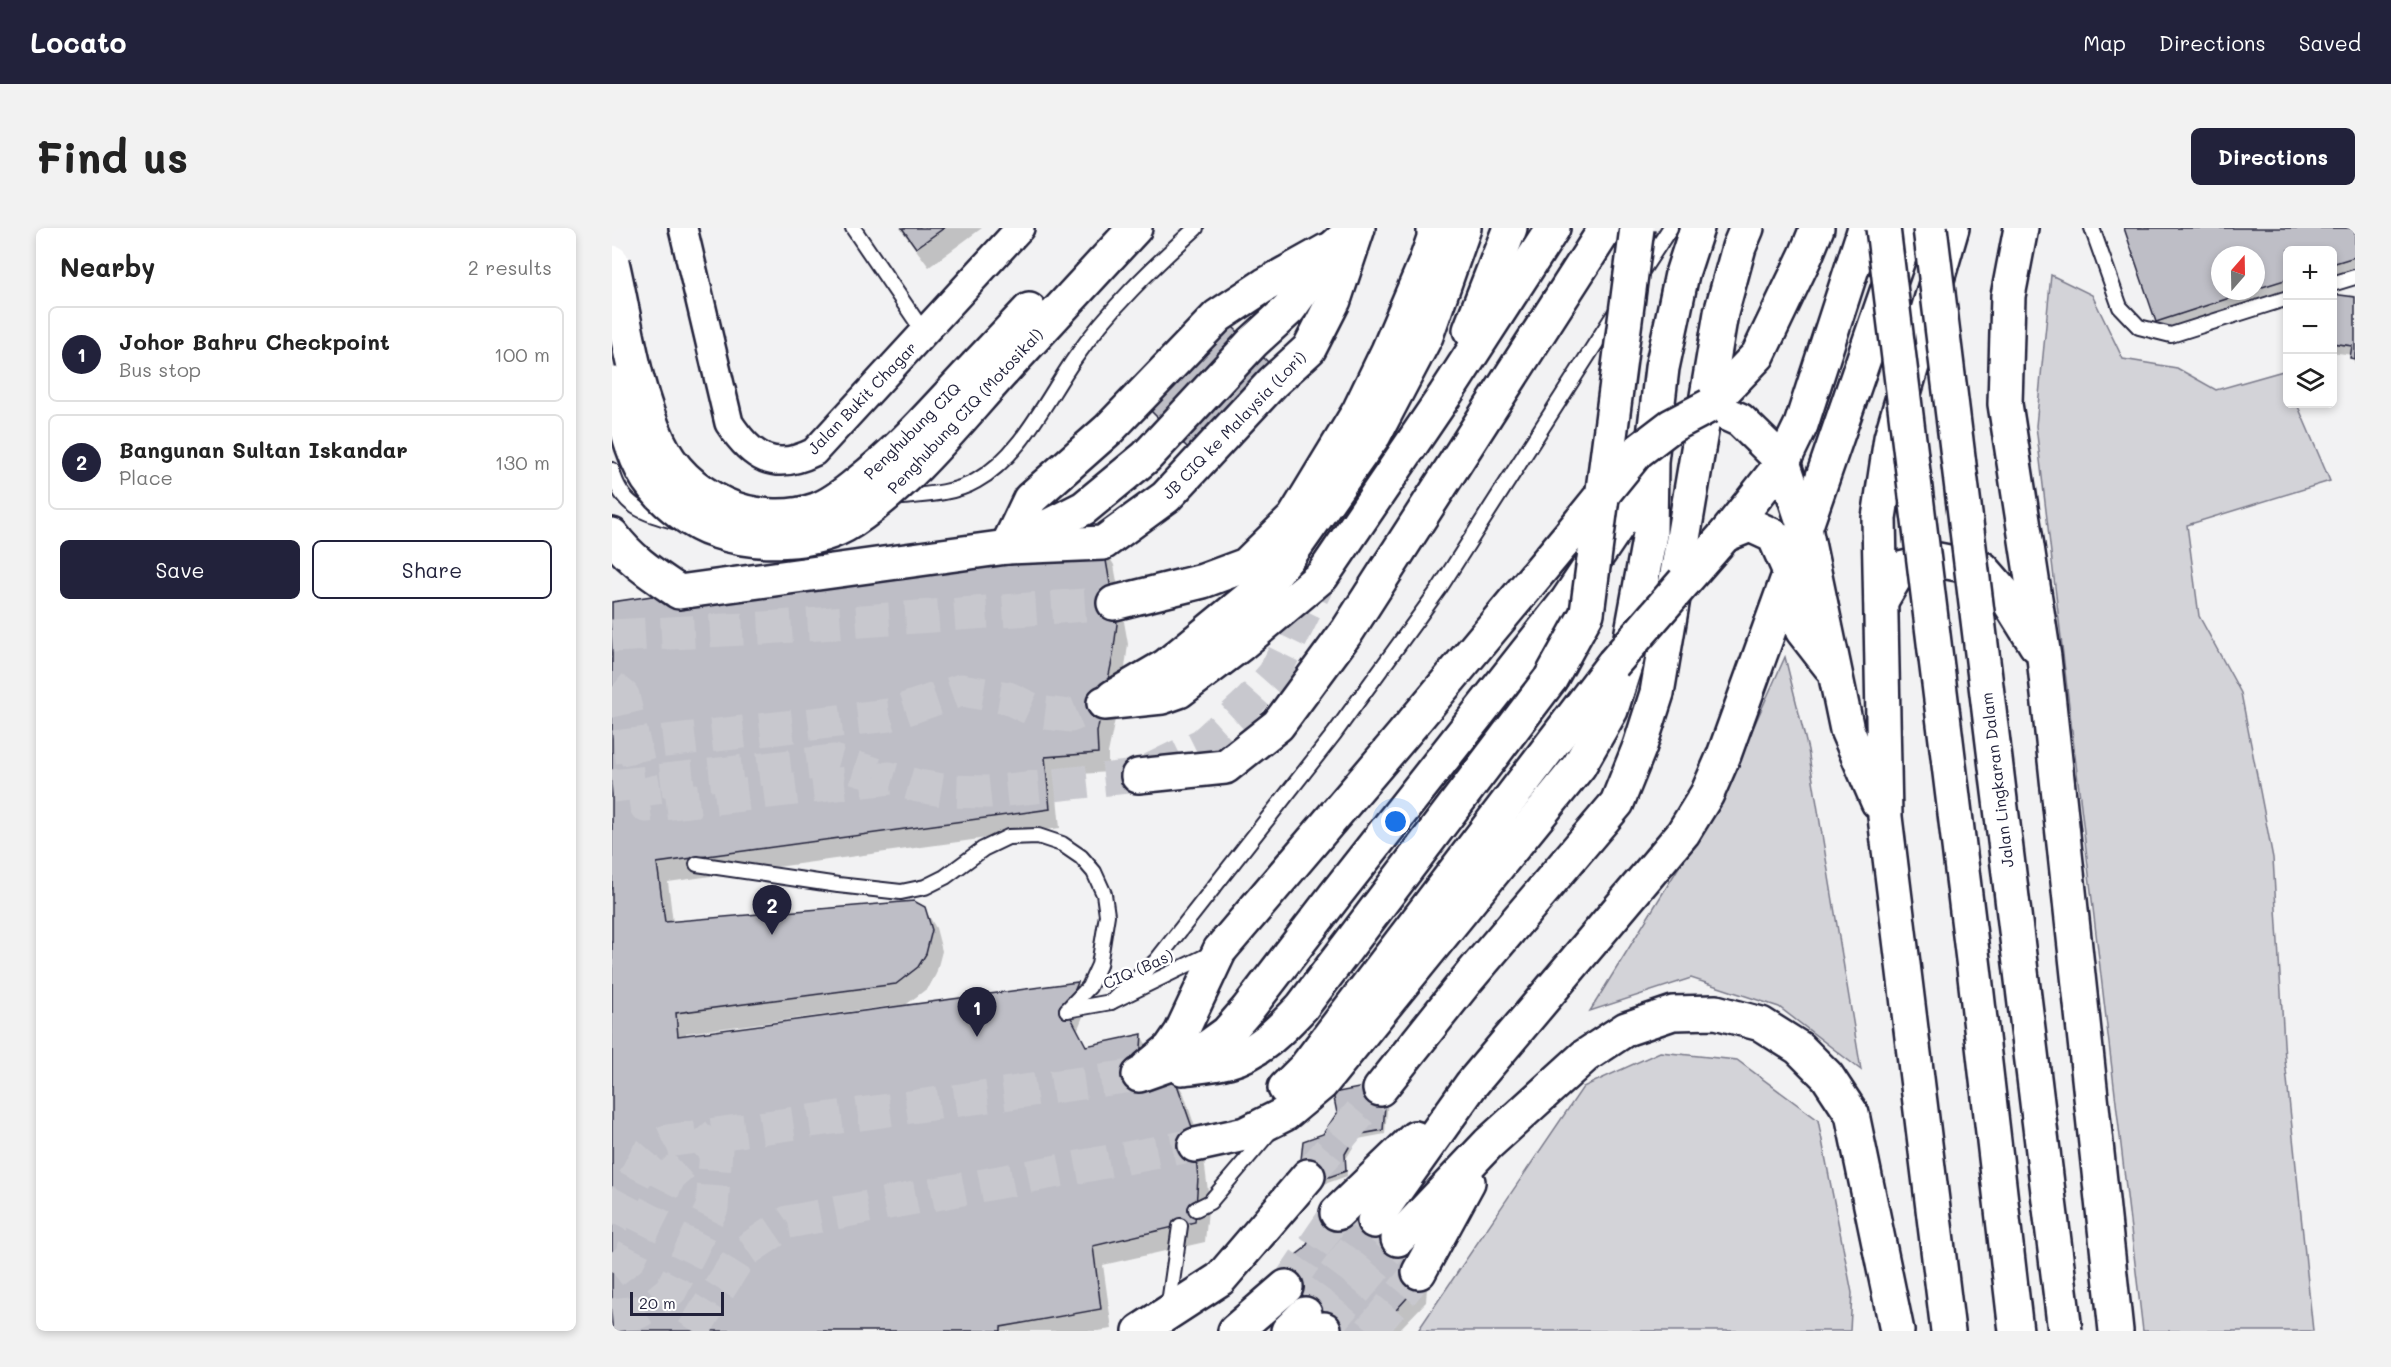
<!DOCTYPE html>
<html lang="en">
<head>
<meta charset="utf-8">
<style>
  :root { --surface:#fff; --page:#f2f2f2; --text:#222; --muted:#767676; --line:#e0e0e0; --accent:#22223b }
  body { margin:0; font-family:Mali,sans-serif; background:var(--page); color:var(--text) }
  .controls { position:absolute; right:18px; top:18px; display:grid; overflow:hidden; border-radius:9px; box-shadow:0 3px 9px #0003 }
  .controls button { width:54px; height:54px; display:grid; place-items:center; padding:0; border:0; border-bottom:2px solid var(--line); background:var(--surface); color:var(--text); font:30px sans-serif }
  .compass { position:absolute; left:1599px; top:18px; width:54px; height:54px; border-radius:50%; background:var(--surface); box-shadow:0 3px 9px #0003; rotate:20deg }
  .scale { position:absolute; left:18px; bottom:15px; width:94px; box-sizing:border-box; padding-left:6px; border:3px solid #22223b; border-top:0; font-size:16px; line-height:21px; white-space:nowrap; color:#22223b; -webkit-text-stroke:4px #fff; paint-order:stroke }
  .you { position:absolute; left:784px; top:594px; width:21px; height:21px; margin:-15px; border:4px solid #fff; border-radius:50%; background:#1a73e8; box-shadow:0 0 0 9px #1a73e833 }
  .badge { display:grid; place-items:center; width:39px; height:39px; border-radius:50%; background:var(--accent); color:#fff; font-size:20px; font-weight:700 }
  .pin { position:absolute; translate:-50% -50px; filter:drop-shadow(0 2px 3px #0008) }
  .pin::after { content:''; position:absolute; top:32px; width:21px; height:18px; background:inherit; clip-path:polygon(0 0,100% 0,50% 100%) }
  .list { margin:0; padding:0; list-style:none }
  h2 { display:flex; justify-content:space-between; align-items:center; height:78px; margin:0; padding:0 24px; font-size:26px }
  h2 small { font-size:20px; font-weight:400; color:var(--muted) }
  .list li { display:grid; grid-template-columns:39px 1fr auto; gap:18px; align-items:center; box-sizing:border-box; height:96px; margin:0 12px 12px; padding:0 12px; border:2px solid var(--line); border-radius:9px }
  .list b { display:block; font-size:22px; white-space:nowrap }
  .list p { margin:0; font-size:20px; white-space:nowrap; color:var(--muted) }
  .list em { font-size:20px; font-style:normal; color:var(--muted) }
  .actions { display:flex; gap:12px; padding:18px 24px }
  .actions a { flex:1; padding:14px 0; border:2px solid var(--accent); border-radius:9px; text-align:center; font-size:21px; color:var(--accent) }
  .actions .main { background:var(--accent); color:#fff }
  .icon { flex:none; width:33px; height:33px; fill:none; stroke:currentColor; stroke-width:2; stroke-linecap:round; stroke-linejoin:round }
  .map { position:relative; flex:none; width:1743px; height:1103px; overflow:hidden; border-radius:9px }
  header { display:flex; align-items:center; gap:36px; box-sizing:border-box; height:84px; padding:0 30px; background:var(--accent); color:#fff }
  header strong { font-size:28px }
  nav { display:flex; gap:33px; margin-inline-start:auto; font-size:21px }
  .intro { display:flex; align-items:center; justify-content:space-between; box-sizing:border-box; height:144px; padding:0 36px }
  h1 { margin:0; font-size:42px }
  .button { padding:15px 27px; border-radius:9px; background:var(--accent); color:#fff; font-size:21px; font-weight:700 }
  main { display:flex; gap:36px; padding:0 36px }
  aside { flex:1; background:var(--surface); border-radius:9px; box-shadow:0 3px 9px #0003 }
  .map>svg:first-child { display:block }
  .green { fill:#d3d3d8; stroke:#7a7a8a; stroke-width:1.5 }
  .shadow { fill:#0003; fill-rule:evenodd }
  .building { fill:#bebec6; stroke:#22223b; stroke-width:1.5 }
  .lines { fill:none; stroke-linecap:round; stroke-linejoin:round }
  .highway-tunnel { stroke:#c8c8ce; stroke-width:33; stroke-dasharray:33 16; stroke-linecap:butt }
  .lane-casing { stroke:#22223b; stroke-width:18 }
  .street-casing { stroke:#22223b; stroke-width:32 }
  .primary-casing { stroke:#22223b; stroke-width:38 }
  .highway-casing { stroke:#22223b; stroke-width:38 }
  .lane { stroke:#fff; stroke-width:14 }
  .street { stroke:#fff; stroke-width:27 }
  .primary { stroke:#fff; stroke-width:33 }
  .highway { stroke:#fff; stroke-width:33 }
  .primary-bridge-casing { stroke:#22223b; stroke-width:38; stroke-linecap:butt }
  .highway-bridge-casing { stroke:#22223b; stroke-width:38; stroke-linecap:butt }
  .primary-bridge { stroke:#fff; stroke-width:33 }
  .highway-bridge { stroke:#fff; stroke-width:33 }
  .labels { text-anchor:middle; stroke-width:5; stroke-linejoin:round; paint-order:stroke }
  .street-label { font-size:16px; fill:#22223b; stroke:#fff }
</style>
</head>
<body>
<header>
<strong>Locato</strong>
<nav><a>Map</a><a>Directions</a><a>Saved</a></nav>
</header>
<div class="intro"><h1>Find us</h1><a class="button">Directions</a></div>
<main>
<aside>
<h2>Nearby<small>2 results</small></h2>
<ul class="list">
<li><span class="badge">1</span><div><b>Johor Bahru Checkpoint</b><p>Bus stop</p></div><em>100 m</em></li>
<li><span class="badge">2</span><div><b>Bangunan Sultan Iskandar</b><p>Place</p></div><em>130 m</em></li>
</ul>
<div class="actions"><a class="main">Save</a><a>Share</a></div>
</aside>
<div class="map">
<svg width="1743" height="1103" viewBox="0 0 1743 1103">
  <rect width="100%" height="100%" fill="#f2f2f3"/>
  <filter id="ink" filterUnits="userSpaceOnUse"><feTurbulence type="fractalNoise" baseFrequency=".0167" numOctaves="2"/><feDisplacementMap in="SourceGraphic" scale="12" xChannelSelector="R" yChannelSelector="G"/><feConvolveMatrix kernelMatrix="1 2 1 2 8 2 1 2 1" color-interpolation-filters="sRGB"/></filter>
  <g filter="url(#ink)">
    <!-- green -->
    <g class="green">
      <path d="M 1439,47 L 1480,67 L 1511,131 L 1565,140 L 1604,162 L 1671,143 L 1675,153 L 1676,176 L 1685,176 L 1718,253 L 1575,297 L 1587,388 L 1629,465 L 1661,630 L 1673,832 L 1701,1103 L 1531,1103 L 1424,198 Z"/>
      <path d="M 1173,429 L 1196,522 L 1249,842 L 1167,779 L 1079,750 L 978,783 L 1109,571 Z"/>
      <path d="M 1048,824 L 1125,832 L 1206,892 L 1240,1065 L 1238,1103 L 810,1103 L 807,1101 L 971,859 Z"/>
    </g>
    <!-- shadow -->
    <g class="shadow">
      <path d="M 288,0 L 370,0 L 317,39 Z"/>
      <path d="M 1514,0 L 1743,0 L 1743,52 L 1720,59 L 1720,22 L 1676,22 L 1676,74 L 1557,113 L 1546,94 ZM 1608,27 L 1644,27 L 1644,63 L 1608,63 Z"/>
      <path d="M 1720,68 L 1743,70 L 1743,136 L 1740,127 L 1720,124 Z"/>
      <path d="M 490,317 L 502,337 L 516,416 L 512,448 L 496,525 L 496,544 L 443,548 L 448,600 L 56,654 L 61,695 L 312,680 L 324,700 L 330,723 L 324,746 L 317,759 L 291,779 L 466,755 L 477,774 L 465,803 L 474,820 L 529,808 L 541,827 L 560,846 L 572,866 L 591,923 L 597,971 L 593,1014 L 491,1037 L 500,1101 L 486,1103 L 0,1103 L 0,375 ZM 279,778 L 280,781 L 74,809 L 74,805 Z"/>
      <path d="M 776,871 L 773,906 L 746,911 L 734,931 L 735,948 L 707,958 L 712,907 Z"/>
      <path d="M 816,1045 L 814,1074 L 786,1103 L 706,1103 L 683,1086 L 674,1070 Z"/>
    </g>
    <!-- building -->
    <g class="building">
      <path d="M 290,0 L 332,0 L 304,20 Z"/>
      <path d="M 1512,0 L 1743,0 L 1743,29 L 1720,36 L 1720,22 L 1676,22 L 1676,51 L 1644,61 L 1644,27 L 1608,27 L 1608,63 L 1639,63 L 1544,94 Z"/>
      <path d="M 1720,66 L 1743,69 L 1743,131 L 1738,130 L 1740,118 L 1720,115 Z"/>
      <path d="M 616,94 L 662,140 L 579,223 L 537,181 Z"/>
      <path d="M 491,315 L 505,396 L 501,428 L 485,504 L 486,525 L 433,529 L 438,581 L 45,635 L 53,694 L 302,673 L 313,679 L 320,702 L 314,726 L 306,739 L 284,756 L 64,785 L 66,808 L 466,754 L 455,782 L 474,818 L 530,806 L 527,847 L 561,845 L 581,902 L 586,950 L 583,994 L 481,1018 L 489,1081 L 389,1099 L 389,1103 L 0,1103 L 0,374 L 67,364 Z"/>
      <path d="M 762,857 L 774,865 L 771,902 L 744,907 L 733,926 L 734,943 L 703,954 L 688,942 L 691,913 L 711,906 L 725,885 L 721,865 Z"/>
      <path d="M 744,979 L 808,1029 L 806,1058 L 765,1103 L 715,1103 L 673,1070 L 675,1034 L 693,1020 L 711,989 Z"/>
    </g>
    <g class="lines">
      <!-- highway-tunnel -->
      <g class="highway-tunnel">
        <path d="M 0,408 L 152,400 L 502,375"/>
        <path d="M 0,459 L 11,468 L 31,555 L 34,578 L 278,550 L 306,558 L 337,563 L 376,564 L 526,548 L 591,516 L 638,473 L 662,446 L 710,348"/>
        <path d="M 2,519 L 277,487 L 349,462 L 396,470 L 426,484 L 458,488 L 492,475"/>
        <path d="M 0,558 L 222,533 L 264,546"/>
        <path d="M 696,948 L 768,861"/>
        <path d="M 0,995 L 34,928 L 42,919 L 55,913 L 527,847"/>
        <path d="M 0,1044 L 17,1031 L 58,948 L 105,906"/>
        <path d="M 674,1059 L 725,985"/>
        <path d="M 693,1086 L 762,993"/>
        <path d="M 0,1087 L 27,1084 L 46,1073 L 59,1062 L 100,980 L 105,906"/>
        <path d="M 712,1101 L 786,1011"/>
        <path d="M 81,1103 L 129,1026 L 176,994 L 583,917"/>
        <path d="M 758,1103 L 807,1044"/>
      </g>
      <!-- lane casing -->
      <g class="lane-casing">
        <g id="lane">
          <path d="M 241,0 L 313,106"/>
          <path d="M 1480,0 L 1508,79 L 1527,99 L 1559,107 L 1676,70"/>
          <path d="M 1028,46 L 1058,0"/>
          <path d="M 1720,56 L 1743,49"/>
          <path d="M 0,242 C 9,279 32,285 65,294"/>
          <path d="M 280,270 C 307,267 340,267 364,253 C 409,228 435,170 463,130 C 497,81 540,40 584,0"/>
          <path d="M 85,636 L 226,657 L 289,664 L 313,659 L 333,649 L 371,621 L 396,609 L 426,608 L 450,616 L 469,629 L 482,644 L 492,666 L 495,687 L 487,737 L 477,759 L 455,782"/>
          <path d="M 499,774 L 544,733 L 722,506 L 827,361 L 1005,82"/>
          <path d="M 455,782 L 499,774 L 600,725"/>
          <path d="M 584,981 L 598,974 L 656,906"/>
          <path d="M 556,1082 L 568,998"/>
        </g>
      </g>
      <!-- street casing -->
      <g class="street-casing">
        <path id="street" d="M 71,0 L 117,195 C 140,230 162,244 202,224 L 408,0"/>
      </g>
      <!-- primary casing -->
      <g class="primary-casing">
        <g id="primary">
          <path d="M 365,137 L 417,82"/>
          <path d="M 391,143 L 523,0"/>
        </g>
      </g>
      <!-- highway casing -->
      <g class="highway-casing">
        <g id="highway">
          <path d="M 1205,0 L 1194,27 L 1146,127 L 1097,178 L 1128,192 L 1171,234 L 1193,300 L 1235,502 L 1266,574"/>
          <path d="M 1409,0 L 1396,68 L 1393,176 L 1432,429 L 1504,1103"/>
          <path d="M 858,102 L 898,0"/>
          <path d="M 0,307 C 18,332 42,347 67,364 L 395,319 L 491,315 L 554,269 L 661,154 L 697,121 L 722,72 L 746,0"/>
          <path d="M 1113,307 L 1138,297 L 1162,308 L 1178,344 L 1190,402 L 1218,438"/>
          <path d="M 405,314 L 472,280 L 534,229 L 641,114 L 677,81 L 722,19 L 739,4"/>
          <path d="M 395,319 L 418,271 L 497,201 L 606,88 L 653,57 L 714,23"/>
          <path d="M 1072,354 L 1113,307 L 1171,234 L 1189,197 L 1253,0"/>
          <path d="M 1269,373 L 1288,341 L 1326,332 L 1371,341 L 1391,364 L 1424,417"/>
          <path d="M 502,375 L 591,353 L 634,337 L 682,290 L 747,183 L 776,123 L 813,36 L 822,10 L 822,0"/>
          <path d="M 501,469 L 554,438 L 653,357 L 676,329 L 762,207 L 814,108 L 852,0"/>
          <path d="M 492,475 L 550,469 L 567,463 L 629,416 L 710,348 L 833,167 L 941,0"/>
          <path d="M 526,548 L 613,539 L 666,497 L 736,402 L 994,0"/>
          <path d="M 535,840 L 558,821 L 569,805 L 608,722"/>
          <path d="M 570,840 C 585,838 602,837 616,833 C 647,825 669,801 690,779 L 939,450"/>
          <path d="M 527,847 L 586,826 L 615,805 L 635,782 L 724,666 L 955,373 L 1010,291 L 1037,237"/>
          <path d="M 673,860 L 693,840 L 1001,436"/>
          <path d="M 768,861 L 854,753 L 1005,575 L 1028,518 L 1045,465 L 1109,85 L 1127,19 L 1135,0"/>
          <path d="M 583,917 L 633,906 L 673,886 L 709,856 L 967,538 L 999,482 L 1015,431 L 1038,306 L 1039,233 L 1050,140 L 1070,46 L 1085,0"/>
          <path d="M 725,985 L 803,910"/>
          <path d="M 762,993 L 859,857 L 1071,605 L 1095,566 L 1112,527 L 1178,344 L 1297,0"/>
          <path d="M 786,1011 L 876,916 L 973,828 L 1014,801 L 1061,785 L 1104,784 L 1149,796 L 1187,820 L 1215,848 L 1240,886 L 1285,1103"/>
          <path d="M 807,1044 L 856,954"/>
          <path d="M 528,1103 L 608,1051 L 696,948"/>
          <path d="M 623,1103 L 674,1059"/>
          <path d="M 676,1103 L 693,1086"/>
          <path d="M 710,1103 L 712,1101"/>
          <path d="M 1336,1103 L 1273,589 L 1267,290 L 1279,210 L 1340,0"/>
        </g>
      </g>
      <!-- lane -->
      <use href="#lane" class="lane"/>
      <!-- street -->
      <use href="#street" class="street"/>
      <!-- primary -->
      <use href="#primary" class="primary"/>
      <!-- highway -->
      <use href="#highway" class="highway"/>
      <!-- primary-bridge casing -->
      <g class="primary-bridge-casing">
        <g id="primary-bridge">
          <path d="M 0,34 C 14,94 21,159 47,214 C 60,242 84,263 111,276 C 138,289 175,292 204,282 C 219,277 234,265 246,255 C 290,221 327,177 365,137"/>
          <path d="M 4,156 C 12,187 20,233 41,258 C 55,276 81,296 103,303 C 144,317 202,318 240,293 C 299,253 344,195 391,143"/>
        </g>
      </g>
      <!-- highway-bridge casing -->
      <g class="highway-bridge-casing">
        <g id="highway-bridge">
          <path d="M 1271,0 L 1362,740 L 1404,1103"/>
          <path d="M 1318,0 L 1453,1103"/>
          <path d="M 1001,436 L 1072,354"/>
          <path d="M 939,450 L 975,385 L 1025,0"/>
          <path d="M 608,722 L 790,508 L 961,303 L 1025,224 L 1059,198 L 1097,178"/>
        </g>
      </g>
      <!-- primary-bridge -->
      <use href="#primary-bridge" class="primary-bridge"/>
      <!-- highway-bridge -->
      <use href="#highway-bridge" class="highway-bridge"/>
    </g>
  </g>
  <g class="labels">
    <!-- street labels -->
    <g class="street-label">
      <text transform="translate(250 170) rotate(-46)" y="6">Jalan Bukit Chagar</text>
      <text transform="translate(353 183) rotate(-47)" y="6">Penghubung CIQ (Motosikal)</text>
      <text transform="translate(622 197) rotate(-46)" y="6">JB CIQ ke Malaysia (Lori)</text>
      <text transform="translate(300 203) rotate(-45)" y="6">Penghubung CIQ</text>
      <text transform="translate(1385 552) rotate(-97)" y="6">Jalan Lingkaran Dalam</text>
      <text transform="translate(526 741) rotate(-24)" y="6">CIQ (Bas)</text>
    </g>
  </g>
</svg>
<div class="controls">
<button>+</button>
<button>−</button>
<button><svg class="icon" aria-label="layers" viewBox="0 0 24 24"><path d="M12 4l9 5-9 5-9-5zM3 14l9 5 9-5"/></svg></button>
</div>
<svg class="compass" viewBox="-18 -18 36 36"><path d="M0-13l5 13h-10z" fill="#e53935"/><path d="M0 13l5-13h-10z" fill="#767676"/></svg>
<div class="scale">20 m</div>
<div class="you"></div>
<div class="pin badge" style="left:365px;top:809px">1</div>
<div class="pin badge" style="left:160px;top:707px">2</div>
</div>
</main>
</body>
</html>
